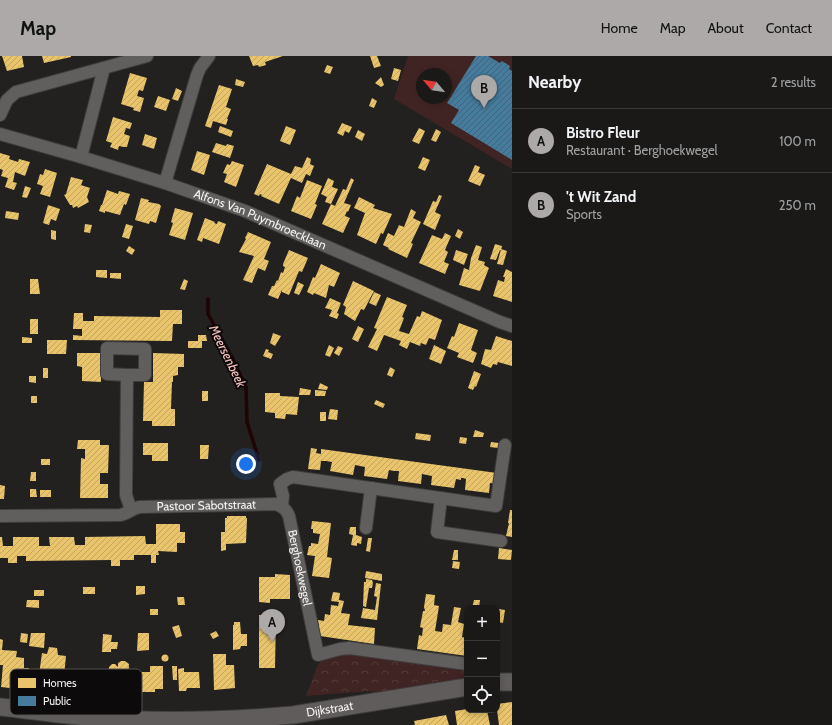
<!DOCTYPE html>
<html lang="en">
<head>
<meta charset="utf-8">
<style>
  :root { --surface:#1a1918; --page:#232221; --text:#f1f3f6; --muted:#9fa0a2; --line:#383837; --accent:#aca9a8 }
  body { margin:0; font-family:Cabin,sans-serif; background:var(--page); color:var(--text) }
  .controls { position:absolute; right:12px; bottom:12px; display:grid; overflow:hidden; border-radius:8px; box-shadow:0 2px 6px #0003 }
  .controls button { width:36px; height:36px; display:grid; place-items:center; padding:0; border:0; border-bottom:1px solid var(--line); background:var(--surface); color:var(--text); font:20px sans-serif }
  .compass { position:absolute; left:416px; top:12px; width:36px; height:36px; border-radius:50%; background:var(--surface); box-shadow:0 2px 6px #0003; rotate:299deg }
  .you { position:absolute; left:246px; top:408px; width:14px; height:14px; margin:-10px; border:3px solid #fff; border-radius:50%; background:#1a73e8; box-shadow:0 0 0 6px #1a73e833 }
  .badge { display:grid; place-items:center; width:26px; height:26px; border-radius:50%; background:var(--accent); color:#111; font-size:13px; font-weight:700 }
  .pin { position:absolute; translate:-50% -33px; filter:drop-shadow(0 1px 2px #0008) }
  .pin::after { content:''; position:absolute; top:21px; width:14px; height:12px; background:inherit; clip-path:polygon(0 0,100% 0,50% 100%) }
  .list { margin:0; padding:0; list-style:none }
  h2 { display:flex; justify-content:space-between; align-items:center; height:52px; margin:0; padding:0 16px; font-size:17px }
  h2 small { font-size:13px; font-weight:400; color:var(--muted) }
  .list li { display:grid; grid-template-columns:26px 1fr auto; gap:12px; align-items:center; box-sizing:border-box; height:64px; padding:0 16px; border-top:1px solid var(--line) }
  .list b { display:block; font-size:15px; white-space:nowrap }
  .list p { margin:0; font-size:13px; white-space:nowrap; color:var(--muted) }
  .list em { font-size:13px; font-style:normal; color:var(--muted) }
  .icon { flex:none; width:22px; height:22px; fill:none; stroke:currentColor; stroke-width:2; stroke-linecap:round; stroke-linejoin:round }
  .map { position:relative; flex:none; width:512px; height:669px; overflow:hidden }
  header { display:flex; align-items:center; gap:24px; box-sizing:border-box; height:56px; padding:0 20px; background:var(--accent); color:#111 }
  header strong { font-size:19px }
  nav { display:flex; gap:22px; margin-inline-start:auto; font-size:14px }
  main { display:flex }
  aside { flex:1; background:var(--surface) }
  .map>svg:first-child { display:block }
  .green { fill:#402423; fill-rule:evenodd }
  .park { fill:url(#park-crowns) }
  .homes { fill:url(#homes-hatch) }
  .public { fill:url(#public-hatch) }
  .lines { fill:none; stroke-linecap:round; stroke-linejoin:round }
  .stream { stroke:#1f0305; stroke-width:3.5 }
  .street-casing { stroke:#3e3c3c; stroke-width:14 }
  .secondary-casing { stroke:#3e3c3c; stroke-width:19 }
  .street { stroke:#615f5e; stroke-width:12 }
  .secondary { stroke:#605c5c; stroke-width:17 }
  .labels { text-anchor:middle; stroke-width:4; stroke-linejoin:round; paint-order:stroke }
  .street-label { font-size:12px; fill:#f6f2f2; stroke:#0c0a0a }
  .water-label { font-size:13px; font-style:italic; fill:#fbc3c0; stroke:#0c0a0a }
  .key { fill:#0c0a0a; stroke:#525050; stroke-width:1 }
  .key-label { font-size:11px; fill:#f6f2f2 }
</style>
</head>
<body>
<header>
<strong>Map</strong>
<nav><a>Home</a><a>Map</a><a>About</a><a>Contact</a></nav>
</header>
<main>
<div class="map">
<svg width="512" height="669" viewBox="0 0 512 669">
  <defs>
    <pattern id="park-crowns" width="20" height="18" patternUnits="userSpaceOnUse"><rect width="20" height="18" fill="#402423"/><path d="M2 6a3 3 0 1 1 6 0M12 15a3 3 0 1 1 6 0" fill="none" stroke="#533a39"/></pattern>
    <pattern id="homes-hatch" width="6" height="6" patternUnits="userSpaceOnUse"><rect width="6" height="6" fill="#e9c46a"/><path d="M-1 1l2-2M0 6l6-6M5 7l2-2" fill="none" stroke="#c1a562"/></pattern>
    <pattern id="public-hatch" width="6" height="6" patternUnits="userSpaceOnUse"><rect width="6" height="6" fill="#457b9d"/><path d="M-1 1l2-2M0 6l6-6M5 7l2-2" fill="none" stroke="#476477"/></pattern>
  </defs>
  <rect width="100%" height="100%" fill="#232120"/>
  <!-- green -->
  <path class="green" d="M 408,0 L 512,0 L 512,113 L 394,43 ZM 422,18 L 446,18 L 446,42 L 422,42 Z"/>
  <!-- park -->
  <path class="park" d="M 337,596 L 467,613 L 467,623 L 380,637 L 370,635 L 306,640 L 317,611 L 321,605 Z"/>
  <!-- homes -->
  <g class="homes">
    <path d="M 2,0 L 22,0 L 24,11 L 7,15 Z"/>
    <path d="M 42,0 L 71,0 L 71,1 L 44,7 Z"/>
    <path d="M 249,0 L 283,0 L 265,6 L 266,9 L 259,11 L 258,9 L 253,10 Z"/>
    <path d="M 370,0 L 377,0 L 381,10 L 374,12 Z"/>
    <path d="M 327,9 L 333,11 L 330,18 L 324,16 Z"/>
    <path d="M 394,12 L 401,14 L 398,25 L 391,23 Z"/>
    <path d="M 130,17 L 147,22 L 143,35 L 139,34 L 137,40 L 144,42 L 140,56 L 133,54 L 134,52 L 121,48 Z"/>
    <path d="M 381,21 L 384,29 L 381,31 L 375,27 Z"/>
    <path d="M 236,23 L 245,26 L 243,31 L 235,29 Z"/>
    <path d="M 219,29 L 232,33 L 226,51 L 231,53 L 227,63 L 228,63 L 226,69 L 213,65 L 211,72 L 205,70 Z"/>
    <path d="M 176,32 L 182,35 L 178,45 L 172,43 Z"/>
    <path d="M 158,40 L 170,44 L 166,55 L 154,51 Z"/>
    <path d="M 372,42 L 377,45 L 374,52 L 369,50 Z"/>
    <path d="M 113,61 L 132,67 L 130,73 L 126,72 L 124,78 L 130,80 L 127,91 L 124,91 L 119,90 L 118,94 L 110,91 L 112,87 L 106,85 Z"/>
    <path d="M 342,67 L 352,71 L 349,77 L 345,75 L 343,80 L 337,77 Z"/>
    <path d="M 220,70 L 233,75 L 231,81 L 218,76 Z"/>
    <path d="M 286,70 L 296,74 L 290,89 L 280,85 Z"/>
    <path d="M 419,72 L 425,75 L 419,88 L 412,85 Z"/>
    <path d="M 436,73 L 441,76 L 436,86 L 431,84 Z"/>
    <path d="M 358,74 L 365,78 L 362,85 L 355,81 Z"/>
    <path d="M 145,78 L 157,82 L 154,93 L 142,89 Z"/>
    <path d="M 216,87 L 226,90 L 227,88 L 234,90 L 230,102 L 212,96 Z"/>
    <path d="M 197,95 L 210,99 L 204,119 L 191,114 Z"/>
    <path d="M 0,97 L 10,100 L 9,103 L 18,106 L 19,103 L 30,106 L 25,120 L 15,116 L 13,126 L 17,127 L 14,134 L 5,131 L 8,122 L 1,120 L 3,114 L 0,113 Z"/>
    <path d="M 307,101 L 311,103 L 310,108 L 314,110 L 310,120 L 306,118 L 302,127 L 291,122 L 279,148 L 261,140 L 262,139 L 260,138 L 259,140 L 254,138 L 267,108 L 291,118 L 295,110 L 302,112 Z"/>
    <path d="M 423,101 L 430,104 L 425,115 L 418,112 Z"/>
    <path d="M 232,105 L 244,109 L 236,131 L 224,126 L 227,118 L 223,117 L 227,108 L 230,109 Z"/>
    <path d="M 475,109 L 480,111 L 478,116 L 485,119 L 480,130 L 468,125 Z"/>
    <path d="M 45,113 L 57,117 L 50,141 L 40,138 L 43,130 L 37,128 L 40,118 L 43,119 Z"/>
    <path d="M 71,121 L 83,124 L 81,129 L 90,132 L 87,141 L 89,146 L 78,152 L 77,150 L 73,152 L 72,149 L 70,149 L 64,139 L 66,138 Z"/>
    <path d="M 328,122 L 334,125 L 332,131 L 338,133 L 331,148 L 325,146 L 327,141 L 321,138 Z"/>
    <path d="M 351,122 L 354,124 L 344,147 L 351,149 L 348,156 L 347,155 L 345,160 L 350,162 L 343,177 L 322,168 L 331,148 L 335,150 L 343,133 L 346,134 Z"/>
    <path d="M 307,124 L 322,130 L 315,148 L 317,149 L 311,163 L 291,155 L 297,140 L 300,142 Z"/>
    <path d="M 25,130 L 31,132 L 27,142 L 22,141 Z"/>
    <path d="M 107,134 L 118,138 L 119,135 L 130,138 L 126,149 L 124,148 L 120,159 L 105,155 L 105,157 L 99,155 L 101,149 L 102,149 Z"/>
    <path d="M 439,139 L 442,140 L 435,156 L 441,159 L 435,174 L 423,168 L 433,145 L 436,146 Z"/>
    <path d="M 359,141 L 375,149 L 373,152 L 392,158 L 383,178 L 381,177 L 376,188 L 357,179 L 365,157 L 354,152 Z"/>
    <path d="M 141,142 L 149,144 L 148,146 L 159,148 L 161,150 L 156,167 L 150,165 L 149,168 L 135,164 Z"/>
    <path d="M 48,149 L 60,153 L 56,165 L 51,163 L 49,169 L 43,167 Z"/>
    <path d="M 175,152 L 193,157 L 185,184 L 169,179 L 173,167 L 171,166 Z"/>
    <path d="M 411,153 L 416,156 L 413,162 L 421,166 L 411,187 L 413,188 L 407,202 L 388,193 L 389,192 L 383,189 L 388,177 L 394,180 L 399,169 L 404,171 Z"/>
    <path d="M 6,155 L 19,157 L 18,164 L 5,162 Z"/>
    <path d="M 205,162 L 215,166 L 214,167 L 217,168 L 218,165 L 226,168 L 219,188 L 203,182 L 202,186 L 197,184 Z"/>
    <path d="M 85,168 L 92,169 L 90,177 L 84,176 Z"/>
    <path d="M 126,168 L 133,170 L 129,183 L 122,181 Z"/>
    <path d="M 458,173 L 463,176 L 460,183 L 455,180 Z"/>
    <path d="M 51,174 L 56,175 L 56,184 L 51,183 Z"/>
    <path d="M 248,176 L 271,186 L 264,203 L 269,205 L 265,215 L 258,212 L 252,227 L 243,224 L 254,200 L 239,196 L 246,183 L 245,182 Z"/>
    <path d="M 445,177 L 451,180 L 445,194 L 448,196 L 444,206 L 449,208 L 445,218 L 419,207 L 432,179 L 442,183 Z"/>
    <path d="M 495,188 L 502,190 L 501,194 L 500,194 L 496,204 L 490,203 Z"/>
    <path d="M 476,189 L 482,191 L 478,204 L 485,206 L 484,209 L 489,212 L 480,235 L 459,229 L 464,212 L 469,214 L 471,202 Z"/>
    <path d="M 129,190 L 135,194 L 132,199 L 126,195 Z"/>
    <path d="M 501,193 L 507,195 L 503,209 L 497,208 Z"/>
    <path d="M 289,194 L 308,202 L 302,216 L 299,215 L 289,239 L 282,236 L 282,234 L 278,243 L 268,239 L 272,230 L 274,230 L 277,224 L 278,225 L 281,216 L 283,217 L 285,211 L 283,210 L 283,208 Z"/>
    <path d="M 456,194 L 468,198 L 464,209 L 453,204 Z"/>
    <path d="M 321,208 L 340,217 L 334,231 L 329,229 L 326,242 L 314,237 L 313,239 L 307,236 L 313,221 L 315,222 Z"/>
    <path d="M 506,213 L 512,216 L 512,246 L 493,240 L 498,224 L 504,226 L 505,221 L 503,221 Z"/>
    <path d="M 96,214 L 107,214 L 107,222 L 96,221 Z"/>
    <path d="M 110,217 L 121,217 L 121,223 L 110,222 Z"/>
    <path d="M 30,223 L 38,223 L 40,238 L 30,238 Z"/>
    <path d="M 184,223 L 188,225 L 185,234 L 180,233 Z"/>
    <path d="M 353,225 L 374,235 L 364,254 L 361,253 L 355,265 L 344,258 L 346,251 L 343,249 Z"/>
    <path d="M 298,226 L 304,229 L 299,239 L 294,237 Z"/>
    <path d="M 374,236 L 381,239 L 376,250 L 369,247 Z"/>
    <path d="M 387,241 L 407,249 L 402,261 L 404,262 L 399,275 L 409,278 L 417,260 L 420,261 L 422,255 L 442,264 L 435,284 L 429,282 L 426,289 L 421,287 L 420,290 L 410,286 L 407,293 L 399,289 L 401,285 L 384,279 L 377,295 L 368,291 L 377,273 L 374,272 Z"/>
    <path d="M 330,242 L 341,247 L 337,257 L 339,258 L 337,263 L 329,260 L 332,254 L 325,252 Z"/>
    <path d="M 160,254 L 182,254 L 182,268 L 173,268 L 172,285 L 73,284 L 73,279 L 82,280 L 82,273 L 73,273 L 74,257 L 83,257 L 83,265 L 94,265 L 94,260 L 160,261 Z"/>
    <rect x="30" y="263" width="8" height="15"/>
    <path d="M 459,267 L 478,274 L 471,294 L 477,297 L 473,307 L 457,301 L 459,297 L 447,292 L 452,280 L 454,281 Z"/>
    <path d="M 358,270 L 364,273 L 358,286 L 352,283 Z"/>
    <path d="M 273,277 L 281,280 L 275,290 L 270,287 Z"/>
    <path d="M 198,279 L 206,279 L 207,285 L 202,285 L 202,292 L 188,292 L 188,285 L 198,285 Z"/>
    <path d="M 496,280 L 512,285 L 512,310 L 498,306 L 497,309 L 493,308 L 491,312 L 481,308 L 485,293 L 491,294 Z"/>
    <path d="M 22,281 L 32,282 L 32,287 L 22,287 Z"/>
    <path d="M 47,284 L 67,284 L 66,298 L 47,298 Z"/>
    <path d="M 329,289 L 334,292 L 330,301 L 325,299 Z"/>
    <path d="M 434,289 L 446,295 L 441,308 L 429,303 Z"/>
    <path d="M 338,290 L 343,292 L 339,300 L 334,297 Z"/>
    <path d="M 266,293 L 269,294 L 268,296 L 273,298 L 271,303 L 263,300 Z"/>
    <path d="M 77,297 L 101,297 L 101,326 L 82,325 L 82,311 L 77,310 Z"/>
    <path d="M 153,297 L 184,298 L 184,311 L 178,311 L 178,319 L 173,320 L 173,326 L 172,326 L 171,353 L 175,353 L 175,370 L 152,370 L 152,365 L 143,365 L 144,326 L 153,326 Z"/>
    <path d="M 390,311 L 395,314 L 392,321 L 387,319 Z"/>
    <rect x="43" y="312" width="5" height="10"/>
    <path d="M 474,315 L 481,318 L 476,331 L 475,330 L 473,334 L 468,332 Z"/>
    <path d="M 29,320 L 36,320 L 36,327 L 29,326 Z"/>
    <path d="M 320,327 L 328,331 L 327,334 L 318,333 Z"/>
    <path d="M 300,332 L 311,334 L 310,339 L 299,339 Z"/>
    <path d="M 315,334 L 326,335 L 325,340 L 315,340 Z"/>
    <rect x="202" y="335" width="6" height="10"/>
    <path d="M 265,337 L 280,337 L 280,340 L 299,341 L 297,359 L 286,358 L 285,363 L 275,362 L 275,357 L 265,356 Z"/>
    <rect x="31" y="340" width="6" height="7"/>
    <path d="M 376,344 L 385,348 L 383,352 L 374,348 Z"/>
    <path d="M 330,353 L 338,354 L 337,364 L 328,363 Z"/>
    <rect x="320" y="356" width="6" height="9"/>
    <path d="M 475,374 L 484,377 L 483,381 L 473,381 Z"/>
    <path d="M 416,377 L 431,379 L 430,385 L 415,383 Z"/>
    <path d="M 460,381 L 467,382 L 466,388 L 459,387 Z"/>
    <path d="M 78,384 L 100,384 L 100,389 L 109,389 L 108,417 L 100,417 L 100,428 L 108,428 L 108,442 L 80,442 L 81,402 L 85,403 L 85,393 L 77,393 Z"/>
    <path d="M 491,386 L 499,387 L 498,392 L 490,391 Z"/>
    <path d="M 143,387 L 168,387 L 168,405 L 152,405 L 152,399 L 143,399 Z"/>
    <path d="M 200,389 L 209,389 L 208,403 L 200,403 Z"/>
    <path d="M 311,392 L 317,393 L 316,397 L 321,398 L 321,393 L 497,417 L 495,428 L 490,427 L 489,437 L 465,434 L 466,423 L 463,422 L 461,422 L 461,424 L 456,423 L 454,432 L 431,429 L 432,420 L 422,418 L 421,428 L 398,425 L 399,415 L 394,415 L 389,414 L 387,423 L 364,420 L 365,411 L 355,409 L 353,419 L 330,415 L 332,406 L 326,405 L 321,405 L 320,414 L 308,413 Z"/>
    <rect x="41" y="403" width="9" height="6"/>
    <path d="M 31,416 L 36,416 L 36,425 L 30,425 Z"/>
    <path d="M 0,429 L 5,430 L 4,443 L 0,443 Z"/>
    <path d="M 30,433 L 36,433 L 37,441 L 30,441 Z"/>
    <rect x="40" y="434" width="11" height="7"/>
    <path d="M 510,454 L 512,454 L 512,481 L 506,480 L 509,467 L 508,467 Z"/>
    <path d="M 227,460 L 246,460 L 246,462 L 247,462 L 246,487 L 226,488 L 226,494 L 221,495 L 221,476 L 225,476 L 225,462 L 227,462 Z"/>
    <path d="M 312,465 L 331,467 L 327,501 L 332,502 L 329,522 L 312,520 L 315,500 L 307,499 L 309,490 L 311,490 L 311,487 L 318,488 L 320,478 L 313,477 L 313,473 L 311,473 Z"/>
    <path d="M 156,468 L 180,468 L 180,476 L 185,476 L 185,487 L 177,487 L 177,496 L 158,495 L 159,499 L 156,499 L 156,507 L 151,507 L 151,499 L 134,499 L 134,504 L 120,504 L 120,510 L 111,510 L 111,504 L 26,505 L 26,500 L 17,500 L 17,507 L 8,507 L 8,502 L 0,502 L 0,481 L 2,481 L 3,490 L 13,490 L 13,481 L 39,481 L 39,490 L 50,490 L 49,481 L 74,481 L 75,489 L 85,489 L 85,481 L 145,480 L 146,488 L 156,488 Z"/>
    <path d="M 350,471 L 356,471 L 356,479 L 362,481 L 361,488 L 357,487 L 357,490 L 351,489 L 353,479 L 349,478 Z"/>
    <path d="M 368,482 L 372,482 L 370,496 L 366,495 Z"/>
    <path d="M 499,492 L 512,494 L 511,504 L 498,503 Z"/>
    <path d="M 454,494 L 458,494 L 458,504 L 452,504 Z"/>
    <path d="M 453,505 L 460,506 L 459,513 L 452,512 Z"/>
    <path d="M 366,515 L 382,518 L 382,525 L 365,522 Z"/>
    <path d="M 275,518 L 290,519 L 290,543 L 270,543 L 270,547 L 259,546 L 259,521 L 275,521 Z"/>
    <path d="M 366,523 L 372,524 L 373,527 L 372,532 L 369,532 L 366,551 L 363,550 L 364,526 L 366,526 Z"/>
    <path d="M 376,527 L 381,528 L 377,564 L 361,562 L 363,552 L 375,554 L 377,541 L 374,540 Z"/>
    <path d="M 136,530 L 145,530 L 145,538 L 136,539 Z"/>
    <rect x="83" y="531" width="12" height="7"/>
    <rect x="34" y="534" width="10" height="6"/>
    <path d="M 333,536 L 340,537 L 339,544 L 344,545 L 341,557 L 350,558 L 348,569 L 375,572 L 374,588 L 320,580 L 318,564 L 324,565 L 325,558 L 330,559 L 331,549 L 338,550 L 339,546 L 331,545 Z"/>
    <path d="M 426,538 L 435,539 L 434,549 L 439,550 L 435,575 L 442,576 L 443,568 L 451,569 L 454,551 L 461,552 L 458,566 L 464,568 L 462,581 L 467,582 L 467,600 L 417,593 L 419,579 L 422,580 L 423,572 L 420,571 L 423,555 L 425,555 L 424,551 Z"/>
    <path d="M 177,541 L 184,541 L 185,549 L 178,549 Z"/>
    <path d="M 27,544 L 39,544 L 39,552 L 26,551 Z"/>
    <path d="M 474,544 L 480,544 L 479,552 L 472,552 Z"/>
    <rect x="150" y="553" width="8" height="6"/>
    <path d="M 499,553 L 505,554 L 503,567 L 497,566 Z"/>
    <path d="M 259,559 L 276,560 L 275,612 L 259,612 Z"/>
    <path d="M 234,566 L 240,566 L 241,578 L 247,578 L 247,590 L 241,590 L 240,593 L 233,594 L 233,569 L 234,569 Z"/>
    <path d="M 179,569 L 182,580 L 176,582 L 172,571 Z"/>
    <path d="M 216,575 L 219,580 L 213,583 L 210,578 Z"/>
    <path d="M 21,577 L 28,578 L 27,587 L 20,586 Z"/>
    <path d="M 31,577 L 45,577 L 44,592 L 29,590 Z"/>
    <path d="M 138,577 L 149,577 L 149,594 L 137,595 Z"/>
    <path d="M 103,578 L 112,579 L 111,586 L 118,586 L 117,593 L 111,593 L 111,596 L 102,596 Z"/>
    <path d="M 0,583 L 3,584 L 2,594 L 17,595 L 16,601 L 24,602 L 24,612 L 29,612 L 27,634 L 1,631 L 3,609 L 0,609 Z"/>
    <path d="M 49,591 L 57,592 L 58,599 L 66,600 L 63,630 L 38,626 L 42,597 L 47,598 Z"/>
    <path d="M 213,598 L 226,598 L 226,609 L 234,609 L 235,632 L 214,634 Z"/>
    <circle cx="165" cy="602" r="3.5"/>
    <path d="M 121,605 L 125,605 L 129,608 L 128,630 L 116,629 L 115,634 L 108,634 L 109,611 L 112,608 L 115,608 L 118,611 L 118,607 Z"/>
    <path d="M 150,610 L 163,610 L 163,633 L 155,633 L 155,636 L 142,636 L 142,616 L 150,616 Z"/>
    <path d="M 172,610 L 177,610 L 177,624 L 173,624 Z"/>
    <path d="M 184,612 L 184,616 L 199,616 L 200,632 L 187,632 L 186,635 L 179,635 L 178,613 Z"/>
    <path d="M 512,646 L 512,669 L 499,669 L 497,654 L 497,648 Z"/>
    <path d="M 467,653 L 467,654 L 487,654 L 490,669 L 457,669 L 455,655 Z"/>
    <path d="M 446,659 L 449,669 L 415,669 L 414,665 Z"/>
  </g>
  <!-- public -->
  <path class="public" d="M 476,0 L 488,0 L 500,7 L 502,5 L 510,10 L 509,13 L 512,15 L 512,104 L 451,67 L 459,54 L 447,47 Z"/>
  <g class="lines">
    <!-- stream -->
    <path class="stream" d="M 208,243 L 208,258 L 232,301 L 246,331 L 247,366 L 259,404"/>
    <!-- street casing -->
    <g class="street-casing">
      <g id="street">
        <path d="M 0,59 L 7,44 L 16,36 L 147,0"/>
        <path id="s1" d="M 0,78 L 81,101 L 165,127 L 245,155 L 500,266 L 512,270"/>
        <path d="M 81,101 L 104,12"/>
        <path d="M 165,127 L 197,19 L 200,12 L 209,0"/>
        <path d="M 127,319 L 107,318 L 107,292 L 145,293 L 145,319 L 127,319 L 126,439 L 131,454"/>
        <path d="M 441,442 L 437,476 L 501,485"/>
        <path d="M 282,450 L 283,440 L 280,428 L 287,423 L 293,421 L 496,450 L 505,389"/>
        <path id="s2" d="M 0,460 L 120,459 C 128,458 132,452 140,451 L 276,448 C 283,451 286,453 289,460 L 318,599 L 340,593 L 349,592 L 467,608"/>
        <path d="M 366,472 L 371,432"/>
      </g>
    </g>
    <!-- secondary casing -->
    <g class="secondary-casing">
      <g id="secondary">
        <path d="M 497,626 L 512,626"/>
        <path id="s3" d="M 0,651 C 30,654 59,659 88,661 C 156,667 225,665 293,659 L 467,631"/>
      </g>
    </g>
    <!-- street -->
    <use href="#street" class="street"/>
    <!-- secondary -->
    <use href="#secondary" class="secondary"/>
  </g>
  <g class="labels">
    <!-- street labels -->
    <g class="street-label">
      <text dy="4" stroke="none"><textPath href="#s1" startOffset="274">Alfons Van Puymbroecklaan</textPath></text>
      <text dy="4" stroke="none"><textPath href="#s2" startOffset="208">Pastoor Sabotstraat</textPath></text>
      <text dy="4" stroke="none"><textPath href="#s2" startOffset="349">Berghoekwegel</textPath></text>
      <text dy="4" stroke="none"><textPath href="#s3" startOffset="331">Dijkstraat</textPath></text>
    </g>
    <!-- water labels -->
    <g class="water-label">
      <text transform="translate(228 300) rotate(64)" y="5">Meersenbeek</text>
    </g>
  </g>
  <!-- legend -->
  <rect x="10" y="613" width="132" height="46" rx="6" class="key"/>
  <rect x="18" y="622" width="18" height="10" fill="#e9c46a"/>
  <rect x="18" y="640" width="18" height="10" fill="#457b9d"/>
  <g class="key-label">
    <text x="43" y="631">Homes</text>
    <text x="43" y="649">Public</text>
  </g>
</svg>
<div class="controls">
<button>+</button>
<button>−</button>
<button><svg class="icon" aria-label="locate" viewBox="0 0 24 24"><circle cx="12" cy="12" r="6"/><path d="M12 2v4M12 18v4M2 12h4M18 12h4"/></svg></button>
</div>
<svg class="compass" viewBox="-18 -18 36 36"><path d="M0-13l5 13h-10z" fill="#e53935"/><path d="M0 13l5-13h-10z" fill="#9fa0a2"/></svg>
<div class="you"></div>
<div class="pin badge" style="left:272px;top:586px">A</div>
<div class="pin badge" style="left:484px;top:52px">B</div>
</div>
<aside>
<h2>Nearby<small>2 results</small></h2>
<ul class="list">
<li><span class="badge">A</span><div><b>Bistro Fleur</b><p>Restaurant · Berghoekwegel</p></div><em>100 m</em></li>
<li><span class="badge">B</span><div><b>'t Wit Zand</b><p>Sports</p></div><em>250 m</em></li>
</ul>
</aside>
</main>
</body>
</html>
